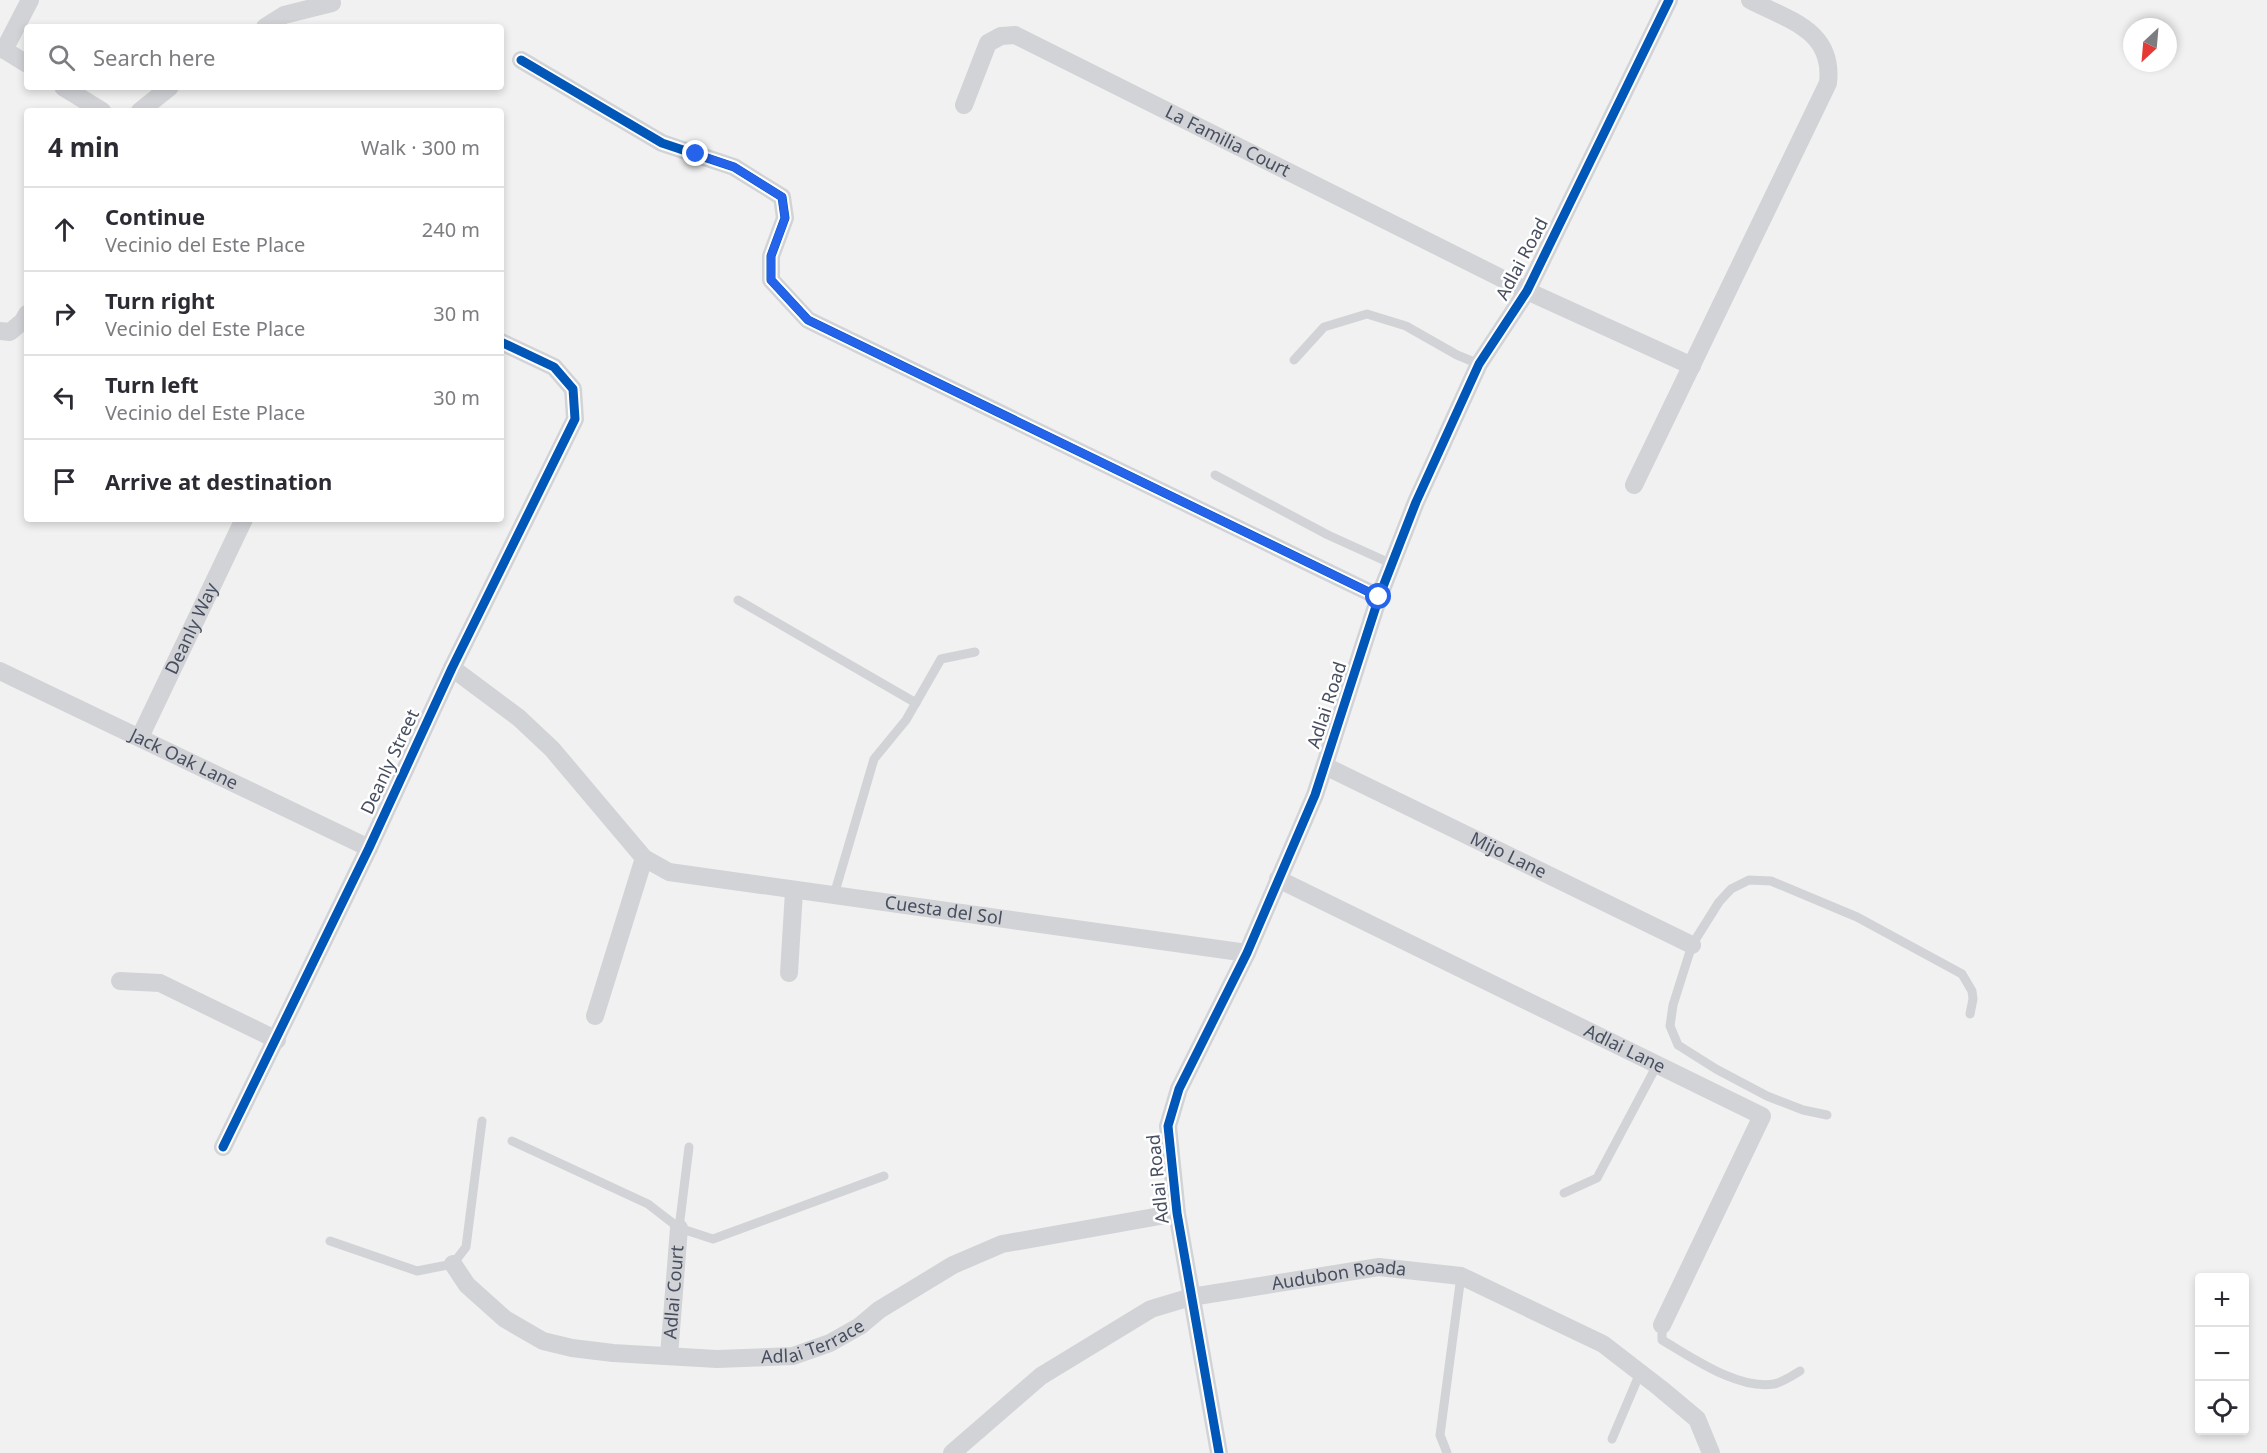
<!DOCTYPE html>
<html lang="en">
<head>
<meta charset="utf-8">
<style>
  :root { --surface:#fff; --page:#f2f2f3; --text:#2b2b33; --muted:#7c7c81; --line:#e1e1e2 }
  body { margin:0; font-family:"Noto Sans",sans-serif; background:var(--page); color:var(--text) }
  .controls { position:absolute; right:18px; bottom:18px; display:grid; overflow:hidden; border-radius:6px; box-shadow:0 3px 9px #0003 }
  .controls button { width:54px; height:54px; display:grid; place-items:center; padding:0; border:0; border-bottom:2px solid var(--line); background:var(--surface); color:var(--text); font:30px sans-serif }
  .compass { position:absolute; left:2123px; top:18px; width:54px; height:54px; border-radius:50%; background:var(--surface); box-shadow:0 3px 9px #0003; rotate:206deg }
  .stop { position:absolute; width:18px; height:18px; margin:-14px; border:4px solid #2563eb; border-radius:50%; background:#fff }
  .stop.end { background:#2563eb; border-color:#fff; box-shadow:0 2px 6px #0008 }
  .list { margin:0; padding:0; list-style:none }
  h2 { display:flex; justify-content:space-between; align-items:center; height:78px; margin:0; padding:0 24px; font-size:26px }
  h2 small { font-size:20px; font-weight:400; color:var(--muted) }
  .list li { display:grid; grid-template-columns:39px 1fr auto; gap:18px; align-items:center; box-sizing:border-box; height:84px; padding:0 24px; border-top:2px solid var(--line) }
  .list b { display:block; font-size:22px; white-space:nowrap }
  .list p { margin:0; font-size:20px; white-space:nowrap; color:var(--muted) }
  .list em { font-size:20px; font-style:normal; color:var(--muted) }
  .icon { flex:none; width:33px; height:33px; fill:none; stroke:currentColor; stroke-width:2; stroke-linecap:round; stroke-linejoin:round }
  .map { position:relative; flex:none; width:2267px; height:1453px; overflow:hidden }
  .search { position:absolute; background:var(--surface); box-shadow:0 3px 9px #0003; left:24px; top:24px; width:480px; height:66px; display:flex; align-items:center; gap:15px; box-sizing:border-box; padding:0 21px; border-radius:6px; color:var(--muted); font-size:22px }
  .panel { position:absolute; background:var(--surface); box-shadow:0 3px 9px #0003; left:24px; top:108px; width:480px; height:414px; border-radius:6px }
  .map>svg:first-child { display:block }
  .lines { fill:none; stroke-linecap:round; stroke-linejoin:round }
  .service { stroke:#d2d3d7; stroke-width:9 }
  .minor { stroke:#d2d3d7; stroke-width:18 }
  .cycleway-casing { stroke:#fff; stroke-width:13 }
  .cycleway { stroke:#0057b8; stroke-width:9 }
  .route { stroke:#2563eb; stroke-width:8 }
  .labels { text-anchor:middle; stroke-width:5; stroke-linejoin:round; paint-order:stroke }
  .street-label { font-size:18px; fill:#474e5f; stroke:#fff }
</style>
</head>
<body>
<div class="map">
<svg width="2267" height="1453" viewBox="0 0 2267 1453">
  <rect width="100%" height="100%" fill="#f2f1f1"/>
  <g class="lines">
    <!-- service -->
    <g class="service">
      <path d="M 1294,360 L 1324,327 L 1367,314 L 1406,326 L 1457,355 L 1479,364"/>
      <path d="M 1215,475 L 1328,535 L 1392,564"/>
      <path d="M 738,600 L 916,703"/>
      <path d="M 834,895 L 874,759 L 906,720 L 941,659 L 975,652"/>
      <path d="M 1827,1115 L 1803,1110 L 1767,1096 L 1716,1069 L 1678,1045 L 1670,1026 L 1673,1005 L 1692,945 L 1719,902 L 1731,889 L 1749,880 L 1771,881 L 1857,917 L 1962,974 L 1972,991 L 1973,999 L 1970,1014"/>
      <path d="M 512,1141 L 648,1204 L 679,1228 L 713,1239 L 884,1176"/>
      <path d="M 1564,1193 L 1597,1178 L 1657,1065"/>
      <path d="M 679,1228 L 689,1147"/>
      <path d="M 330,1241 L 417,1271 L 453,1264 L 466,1247 L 482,1121"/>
      <path d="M 1662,1325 L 1662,1340 C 1693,1358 1738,1390 1774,1384 C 1783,1382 1792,1376 1800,1371"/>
      <path d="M 1612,1439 L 1640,1373"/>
      <path d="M 1447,1453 L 1440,1435 L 1461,1276"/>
    </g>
    <!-- minor -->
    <g class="minor">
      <path d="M 265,27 L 284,15 L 332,3"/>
      <path d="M 0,47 L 27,64"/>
      <path d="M 4,50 L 30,0"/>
      <path d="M 521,60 L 662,143 L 734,167 L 782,197 L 785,218 L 771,256 L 771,280 L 808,320 L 1379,597"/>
      <path d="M 63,87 L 102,111"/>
      <path id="s1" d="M 964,105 L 988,43 L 1001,36 L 1015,35 L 1527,291 L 1692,366"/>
      <path d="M 140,111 L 170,87"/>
      <path d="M 0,331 L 10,332 L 23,321 L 27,314"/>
      <path d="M 1634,485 L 1828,83 C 1834,30 1788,20 1750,0"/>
      <path d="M 452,668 L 519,718 L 552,749 L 644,858 L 595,1016"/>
      <path id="s2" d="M 0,671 L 369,848"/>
      <path id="s3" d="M 140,737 L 244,519"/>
      <path id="s4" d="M 1325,766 L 1692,945"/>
      <path id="s5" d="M 644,858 L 669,872 L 1247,953"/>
      <path id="s6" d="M 1278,879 L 1762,1116 L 1662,1325"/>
      <path d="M 789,973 L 794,891"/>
      <path d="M 120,981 L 160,983 L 277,1040"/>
      <path d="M 223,1147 L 369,848 L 452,668 L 575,419 L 573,389 L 554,367 L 501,342"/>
      <path id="s7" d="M 453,1264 L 467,1285 L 505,1319 L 543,1341 L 572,1348 L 613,1353 L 717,1359 L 793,1356 L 830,1343 L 860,1326 L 879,1310 L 953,1265 L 1002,1244 L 1177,1213"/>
      <path id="s8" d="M 669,1356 L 679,1228"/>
      <path id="s9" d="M 952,1453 L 1041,1376 L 1151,1309 L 1191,1297 L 1379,1267 L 1461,1276 L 1603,1344 L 1660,1388 L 1697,1419 L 1711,1453"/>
      <path d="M 1219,1453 L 1177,1213 L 1168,1126 L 1179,1089 L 1247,953 L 1315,795 L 1379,597 L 1416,502 L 1479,364 L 1527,291 L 1669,0"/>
    </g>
    <!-- cycleway casing -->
    <g class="cycleway-casing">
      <g id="cycleway">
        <path d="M 521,60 L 662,143 L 734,167 L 782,197 L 785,218 L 771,256 L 771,280 L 808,320 L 1379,597"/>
        <path d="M 223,1147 L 369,848 L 452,668 L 575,419 L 573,389 L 554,367 L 501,342"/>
        <path d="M 1219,1453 L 1177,1213 L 1168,1126 L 1179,1089 L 1247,953 L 1315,795 L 1379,597 L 1416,502 L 1479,364 L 1527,291 L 1669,0"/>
      </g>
    </g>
    <!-- cycleway -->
    <use href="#cycleway" class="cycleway"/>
  </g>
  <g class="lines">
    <!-- route -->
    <path class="route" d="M 696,154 L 734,167 L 782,197 L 785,218 L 771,256 L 771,280 L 808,320 L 1379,597"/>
  </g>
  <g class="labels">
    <!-- street labels -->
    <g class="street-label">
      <text dy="6" stroke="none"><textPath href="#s1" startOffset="333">La Familia Court</textPath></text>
      <text transform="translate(1522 259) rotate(-62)" y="6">Adlai Road</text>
      <text dy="6" stroke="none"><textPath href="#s3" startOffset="120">Deanly Way</textPath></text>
      <text transform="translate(1327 705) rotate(-72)" y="6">Adlai Road</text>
      <text dy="6" stroke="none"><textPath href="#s2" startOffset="204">Jack Oak Lane</textPath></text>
      <text transform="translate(390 762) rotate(-65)" y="6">Deanly Street</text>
      <text dy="6" stroke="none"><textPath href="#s4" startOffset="204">Mijo Lane</textPath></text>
      <text dy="6" stroke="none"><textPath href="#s5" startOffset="306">Cuesta del Sol</textPath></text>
      <text dy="6" stroke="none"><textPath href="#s6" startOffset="386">Adlai Lane</textPath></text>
      <text transform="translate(1158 1179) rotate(-96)" y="6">Adlai Road</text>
      <text dy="6" stroke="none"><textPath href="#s9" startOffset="438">Audubon Roada</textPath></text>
      <text dy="6" stroke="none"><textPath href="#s8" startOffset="64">Adlai Court</textPath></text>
      <text dy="6" stroke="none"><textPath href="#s7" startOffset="394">Adlai Terrace</textPath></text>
    </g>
  </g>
</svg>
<div class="controls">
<button>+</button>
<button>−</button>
<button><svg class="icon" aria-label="locate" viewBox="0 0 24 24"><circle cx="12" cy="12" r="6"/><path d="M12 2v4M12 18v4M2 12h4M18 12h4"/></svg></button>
</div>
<svg class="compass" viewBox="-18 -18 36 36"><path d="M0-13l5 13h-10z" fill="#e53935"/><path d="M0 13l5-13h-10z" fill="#7c7c81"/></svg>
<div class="stop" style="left:1379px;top:597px"></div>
<div class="stop end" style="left:696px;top:154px"></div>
<div class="search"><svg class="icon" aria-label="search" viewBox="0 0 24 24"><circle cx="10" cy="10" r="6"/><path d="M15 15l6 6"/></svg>Search here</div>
<section class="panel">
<h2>4 min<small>Walk · 300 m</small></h2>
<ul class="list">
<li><svg class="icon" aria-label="ahead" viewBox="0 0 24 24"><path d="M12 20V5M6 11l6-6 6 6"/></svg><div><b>Continue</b><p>Vecinio del Este Place</p></div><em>240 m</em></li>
<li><svg class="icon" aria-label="right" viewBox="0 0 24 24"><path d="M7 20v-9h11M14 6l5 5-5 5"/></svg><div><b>Turn right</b><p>Vecinio del Este Place</p></div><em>30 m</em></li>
<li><svg class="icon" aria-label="left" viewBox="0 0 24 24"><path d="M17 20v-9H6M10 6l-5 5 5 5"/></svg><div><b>Turn left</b><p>Vecinio del Este Place</p></div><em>30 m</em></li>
<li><svg class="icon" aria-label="arrive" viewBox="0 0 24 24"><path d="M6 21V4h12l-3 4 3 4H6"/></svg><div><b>Arrive at destination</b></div></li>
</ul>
</section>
</div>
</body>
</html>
